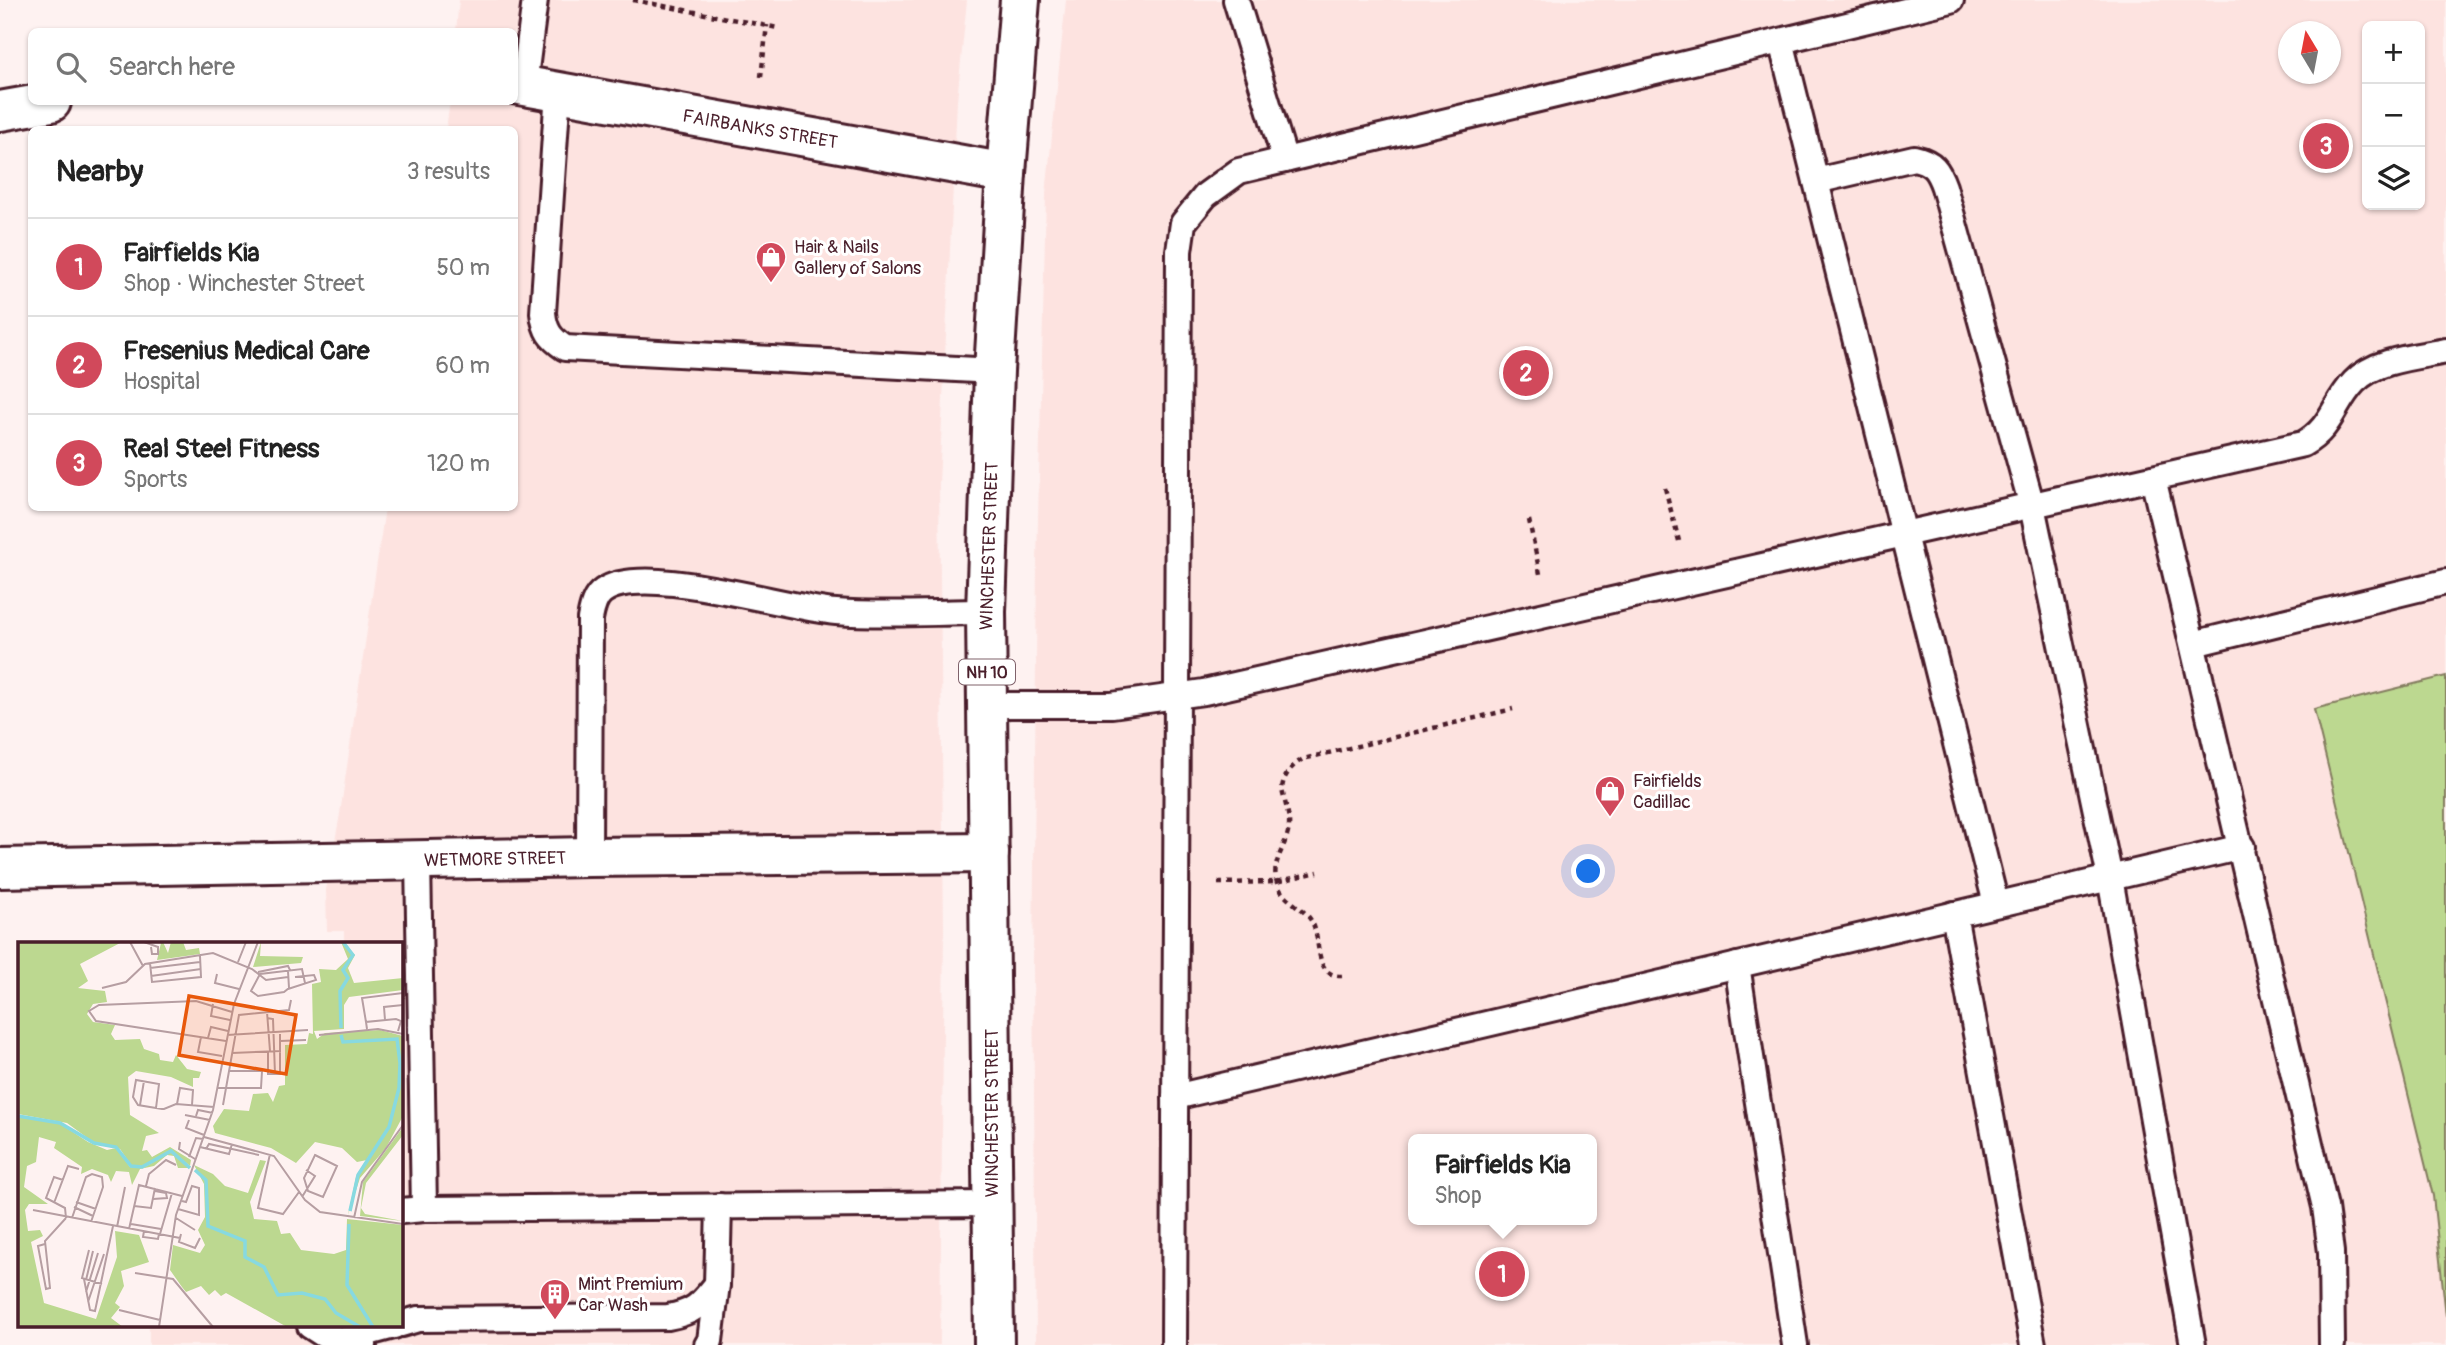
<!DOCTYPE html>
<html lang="en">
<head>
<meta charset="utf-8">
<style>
  :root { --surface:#fff; --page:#f2f2f2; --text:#222; --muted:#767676; --line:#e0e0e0; --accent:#d1495b }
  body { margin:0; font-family:Pangolin,sans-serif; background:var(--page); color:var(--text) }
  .controls { position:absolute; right:21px; top:21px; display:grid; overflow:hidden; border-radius:10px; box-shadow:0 2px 5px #0004 }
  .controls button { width:63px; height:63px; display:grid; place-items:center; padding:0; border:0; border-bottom:2px solid var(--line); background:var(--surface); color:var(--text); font:35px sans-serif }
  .compass { position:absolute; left:2278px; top:21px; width:63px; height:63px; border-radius:50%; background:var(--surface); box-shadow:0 2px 5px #0004; rotate:350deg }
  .you { position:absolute; left:1589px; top:872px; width:24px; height:24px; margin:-18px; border:5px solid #fff; border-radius:50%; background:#1a73e8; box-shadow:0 0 0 10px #1a73e833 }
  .badge { display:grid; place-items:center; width:46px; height:46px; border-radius:50%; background:var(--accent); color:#fff; font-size:23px; font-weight:700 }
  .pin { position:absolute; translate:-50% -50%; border:4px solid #fff; box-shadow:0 2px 7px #0006 }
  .popup { position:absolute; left:1408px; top:1134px; width:189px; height:91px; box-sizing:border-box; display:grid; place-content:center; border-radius:10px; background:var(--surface); filter:drop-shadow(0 2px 5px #0005); font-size:23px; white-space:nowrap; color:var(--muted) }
  .popup b { font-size:26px; color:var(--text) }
  .popup::after { content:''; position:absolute; left:50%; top:100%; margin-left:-14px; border:14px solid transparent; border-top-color:var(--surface) }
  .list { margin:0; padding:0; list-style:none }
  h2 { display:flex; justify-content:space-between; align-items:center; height:91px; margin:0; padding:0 28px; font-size:30px }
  h2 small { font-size:23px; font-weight:400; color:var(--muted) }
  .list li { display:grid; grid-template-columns:46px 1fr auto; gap:21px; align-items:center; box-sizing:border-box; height:98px; padding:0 28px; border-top:2px solid var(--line) }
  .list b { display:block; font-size:26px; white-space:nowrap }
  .list p { margin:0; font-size:23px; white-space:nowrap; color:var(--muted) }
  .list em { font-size:23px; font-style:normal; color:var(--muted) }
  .icon { flex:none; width:38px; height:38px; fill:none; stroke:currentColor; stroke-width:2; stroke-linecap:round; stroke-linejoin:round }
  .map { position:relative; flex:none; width:2446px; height:1345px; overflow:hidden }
  .search { position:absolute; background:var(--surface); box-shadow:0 2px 5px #0004; left:28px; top:28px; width:490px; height:77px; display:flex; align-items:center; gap:18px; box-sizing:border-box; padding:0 24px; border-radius:10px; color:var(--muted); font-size:26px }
  .panel { position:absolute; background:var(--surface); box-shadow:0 2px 5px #0004; left:28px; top:126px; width:490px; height:385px; border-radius:10px }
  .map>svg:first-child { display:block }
  .built { fill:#fde3e0; fill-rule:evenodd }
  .green { fill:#bcd890; stroke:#837c5e; stroke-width:2 }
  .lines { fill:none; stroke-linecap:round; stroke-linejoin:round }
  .service-casing { stroke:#4a1f2b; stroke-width:30 }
  .minor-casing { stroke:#4a1f2b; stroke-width:44 }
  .primary-casing { stroke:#4a1f2b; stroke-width:44 }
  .path { stroke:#4a1f2b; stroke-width:4.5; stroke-dasharray:5 5; stroke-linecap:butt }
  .service { stroke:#fff; stroke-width:24 }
  .minor { stroke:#fff; stroke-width:38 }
  .primary { stroke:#fff; stroke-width:38 }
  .labels { text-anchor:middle; stroke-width:6; stroke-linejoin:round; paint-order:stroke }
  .shield { fill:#fff; stroke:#80626b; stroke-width:2 }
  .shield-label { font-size:16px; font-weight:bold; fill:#4a1f2b }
  .street-label { font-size:18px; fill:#4a1f2b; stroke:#fff }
  .poi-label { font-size:18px; fill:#4a1f2b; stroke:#fff; text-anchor:start }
  .inset-river { fill:none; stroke:#87d9e0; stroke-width:3.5 }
  .inset-road { fill:none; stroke:#b69ea2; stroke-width:2 }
  .view { fill:#e8590c; fill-opacity:0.15; stroke:#e8590c; stroke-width:3.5 }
  .inset-edge { fill:none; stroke:#4a1f2b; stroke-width:3.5 }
</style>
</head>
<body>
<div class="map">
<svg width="2446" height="1345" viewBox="0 0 2446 1345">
  <rect width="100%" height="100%" fill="#fef2f1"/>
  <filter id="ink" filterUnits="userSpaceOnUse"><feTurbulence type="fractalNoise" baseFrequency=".0143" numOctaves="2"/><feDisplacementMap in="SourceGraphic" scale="14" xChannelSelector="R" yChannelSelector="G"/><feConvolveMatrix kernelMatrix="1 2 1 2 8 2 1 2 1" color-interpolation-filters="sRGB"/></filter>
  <g filter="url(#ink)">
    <!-- built -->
    <g class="built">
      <path d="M 459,0 L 967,0 L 957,101 L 939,484 L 944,928 L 940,1345 L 149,1345 L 149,1326 L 401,1326 L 401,944 L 344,944 L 344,931 L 327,931 L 326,890 L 340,814 L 385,508 L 514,508 L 514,130 L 446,129 L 450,102 L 514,102 L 514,32 L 456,31 Z"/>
      <path d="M 1066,0 L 2446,0 L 2446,676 L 2315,709 L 2433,1196 L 2446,1316 L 2446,1345 L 1036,1345 L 1033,964 L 1037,560 L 1046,194 ZM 2367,26 L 2420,26 L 2420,205 L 2367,205 ZM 2288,32 L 2330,32 L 2330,74 L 2288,74 ZM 1413,1139 L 1591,1139 L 1591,1220 L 1413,1220 Z"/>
    </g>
    <!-- green -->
    <path class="green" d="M 2446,676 L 2446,1316 L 2433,1196 L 2314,709 Z"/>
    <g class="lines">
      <!-- service casing -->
      <g class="service-casing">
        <g id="service">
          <path d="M 1236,0 L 1285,160"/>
          <path d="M 1781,41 L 1996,904"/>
          <path d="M 524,85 L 535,0"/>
          <path d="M 558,91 L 543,313 C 545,331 550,338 565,348 L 994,371"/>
          <path d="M 1816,181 L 1914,158 C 1933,162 1938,170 1944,187 L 2032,506 L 2110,878 L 2193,1345"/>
          <path d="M 2153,478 L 2325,1207 L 2331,1252 L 2332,1345"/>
          <path d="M 2193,644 L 2446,582"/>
          <path d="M 987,705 L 1112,705 L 1204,692 L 2303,444 C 2333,427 2333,404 2354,382 C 2376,359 2417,357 2446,351"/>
          <path d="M 589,857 L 590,619 C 592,609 594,597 603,591 C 643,562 784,608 836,612 C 885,616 937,612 986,612"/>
          <path d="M 418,860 L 424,1209 L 992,1204"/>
          <path d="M 1954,914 L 2033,1345"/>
          <path d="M 1737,965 L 1795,1345"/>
          <path d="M 1175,1097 L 2242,847"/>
          <path d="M 401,1211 L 424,1209"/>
          <path d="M 401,1324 L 418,1319 L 668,1317 C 695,1312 700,1305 717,1284"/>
          <path d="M 310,1326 L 324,1335 L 364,1345"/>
          <path d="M 346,1339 L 394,1326"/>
          <path d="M 707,1345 L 710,1341 L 717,1284 L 719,1206"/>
          <path d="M 1174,1345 L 1179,251 L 1183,223 L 1206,195 L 1239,171 L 1951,0"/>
        </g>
      </g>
      <!-- minor casing -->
      <g class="minor-casing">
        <g id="minor">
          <path d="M 514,84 L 1006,173"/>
          <path d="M 0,111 L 51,102"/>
          <path d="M 0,868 L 589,857 L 989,853"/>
        </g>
      </g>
      <!-- primary casing -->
      <g class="primary-casing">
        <path id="primary" d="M 994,1345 L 986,612 L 994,371 L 1006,173 L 1020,0"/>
      </g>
      <!-- path -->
      <g class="path">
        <path d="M 633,0 L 778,28"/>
        <path d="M 761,77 L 767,25"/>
        <path d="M 1665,488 L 1679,541"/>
        <path d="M 1529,520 L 1540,574"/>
        <path d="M 1218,883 L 1276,882 L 1318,872"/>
        <path d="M 1342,976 C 1314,977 1321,941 1313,924 C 1305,906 1280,901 1276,879 C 1272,860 1288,844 1289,826 C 1290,815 1284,801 1282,789 C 1283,776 1292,765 1303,759 L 1513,709"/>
      </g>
      <!-- service -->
      <use href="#service" class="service"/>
      <!-- minor -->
      <use href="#minor" class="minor"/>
      <!-- primary -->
      <use href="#primary" class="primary"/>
    </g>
  </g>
  <!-- icons -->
  <defs>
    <g id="shop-pin" transform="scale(1.575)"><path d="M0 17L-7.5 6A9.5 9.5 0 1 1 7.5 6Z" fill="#d1495b" stroke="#fff"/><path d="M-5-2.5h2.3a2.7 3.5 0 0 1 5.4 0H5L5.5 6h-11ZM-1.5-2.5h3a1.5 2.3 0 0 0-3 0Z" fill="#fff"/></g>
    <g id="building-pin" transform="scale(1.575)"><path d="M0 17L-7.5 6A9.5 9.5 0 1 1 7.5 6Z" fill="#d1495b" stroke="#fff"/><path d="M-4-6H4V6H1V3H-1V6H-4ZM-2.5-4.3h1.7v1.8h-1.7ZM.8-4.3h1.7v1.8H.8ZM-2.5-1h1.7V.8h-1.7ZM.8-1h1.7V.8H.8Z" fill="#fff"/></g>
  </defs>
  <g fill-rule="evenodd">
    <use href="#shop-pin" x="771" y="257"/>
    <use href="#shop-pin" x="1610" y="791"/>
    <use href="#building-pin" x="555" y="1294"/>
  </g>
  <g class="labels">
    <!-- shield labels -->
    <rect class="shield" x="959" y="659.5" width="56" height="25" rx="5"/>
    <g class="shield-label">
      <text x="987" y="678">NH 10</text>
    </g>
    <!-- street labels -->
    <g class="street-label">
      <text transform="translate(760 129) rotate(10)" y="6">FAIRBANKS STREET</text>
      <text transform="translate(989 546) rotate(-88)" y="6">WINCHESTER STREET</text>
      <text transform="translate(495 859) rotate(-1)" y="6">WETMORE STREET</text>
      <text transform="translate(992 1113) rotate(-90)" y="6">WINCHESTER STREET</text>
    </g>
    <!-- poi labels -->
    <g class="poi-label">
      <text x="794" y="253">Hair &amp; Nails<tspan x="794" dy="21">Gallery of Salons</tspan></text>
      <text x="1633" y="787">Fairfields<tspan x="1633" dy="21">Cadillac</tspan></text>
      <text x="578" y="1290">Mint Premium<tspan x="578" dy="21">Car Wash</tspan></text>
    </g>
  </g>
  <!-- overview -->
  <g transform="translate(18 942)">
    <rect width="385" height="385" fill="#fef2f1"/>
    <path d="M 0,0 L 104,0 L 62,22 L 70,39 L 60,46 L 87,49 L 89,60 L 75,62 L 69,72 L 75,80 L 97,83 L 93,92 L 97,98 L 122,97 L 126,107 L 141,112 L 142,118 L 155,120 L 158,113 L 169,127 L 183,130 L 181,136 L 175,136 L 175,145 L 153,135 L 118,129 L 110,135 L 112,173 L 141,191 L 128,194 L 124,209 L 129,208 L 134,215 L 152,205 L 173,218 L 172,224 L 153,208 L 124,224 L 113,223 L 102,207 L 75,200 L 49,181 L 0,172 ZM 128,0 L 145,0 L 150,11 L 153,0 L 165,0 L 168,8 L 181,6 L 182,12 L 139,18 L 143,1 ZM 243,0 L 242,14 L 285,15 L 283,21 L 235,25 ZM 323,0 L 337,13 L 330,26 L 336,41 L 385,36 L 385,48 L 331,55 L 326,63 L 326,87 L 296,89 L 299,97 L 307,91 L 362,88 L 385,94 L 385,174 L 368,206 L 342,236 L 330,273 L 338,235 L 349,218 L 339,220 L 324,206 L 297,200 L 278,221 L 253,206 L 197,191 L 195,184 L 206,167 L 231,169 L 235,152 L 250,151 L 255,160 L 261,144 L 267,143 L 267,103 L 289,102 L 291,91 L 295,92 L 294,42 L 303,40 L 301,27 L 318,28 L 330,17 ZM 0,174 L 41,181 L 70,200 L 89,208 L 98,206 L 112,225 L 125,226 L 153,210 L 171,226 L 160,226 L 156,214 L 149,213 L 136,224 L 122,227 L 114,243 L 111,230 L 98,229 L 93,240 L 90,233 L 74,227 L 63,232 L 64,225 L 36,206 L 38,200 L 21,195 L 18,220 L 9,224 L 6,245 L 30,262 L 11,262 L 7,268 L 10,289 L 22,288 L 25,294 L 13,300 L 26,361 L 78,377 L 99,315 L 97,289 L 121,293 L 131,320 L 103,329 L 106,344 L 97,361 L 102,365 L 93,376 L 105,385 L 0,385 ZM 385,185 L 385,193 L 348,241 L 343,266 L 347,272 L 385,279 L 342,274 L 345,240 ZM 242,218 L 248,219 L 232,260 L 236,277 L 259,279 L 263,292 L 272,291 L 283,308 L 316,312 L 328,308 L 329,277 L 385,283 L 385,385 L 269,385 L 208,351 L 203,354 L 197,348 L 191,353 L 183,344 L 168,350 L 164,345 L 152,328 L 155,303 L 182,311 L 187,303 L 180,288 L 187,275 L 186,242 L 176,223 L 195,232 L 207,244 L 230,251 Z" fill="#bcd890"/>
    <path class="inset-river" d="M 323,86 L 322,49 L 330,36 L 325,28 L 335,13 L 325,0M 323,93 L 325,100 L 379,97 L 382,121 L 381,146 L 371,185 L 340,233 L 332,269M 0,174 L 42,181 L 76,201 L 98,205 L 113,224 L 124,225 L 153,209 L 172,226M 177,228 L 188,238 L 190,284 L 227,299 L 227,315 L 246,325 L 260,353 L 284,351 L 307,357 L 318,371 L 342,385M 331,282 L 329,343 L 355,385"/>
    <path class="inset-road" d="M 112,0 L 125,24M 126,0 L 140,5 L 140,12 L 134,12 L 133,5M 220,20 L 228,0M 132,21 L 134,40 L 183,35 L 182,14M 132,26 L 182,20M 270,29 L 271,46 L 266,50 L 240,54 L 233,49 L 242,32 L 284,27 L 287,41M 240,30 L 270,24 L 272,28M 199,32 L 197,41 L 221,47M 133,34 L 183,27M 84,46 L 108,40 L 127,22 L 195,11 L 234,27 L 248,38 L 270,35M 270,47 L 298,38 L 296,33 L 277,35M 195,62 L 193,74 L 212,78M 249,70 L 252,109M 249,76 L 255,77 L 257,132M 367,78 L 366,65 L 385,63M 348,80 L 344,56 L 385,51M 349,87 L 348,80 L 378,77 L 383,79 L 380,89M 209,93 L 290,88M 301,93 L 360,87 L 385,92M 183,95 L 180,110 L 204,114M 190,96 L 193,85 L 210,89M 208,99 L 78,79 L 71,69 L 81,63 L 178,59 L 214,70M 262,99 L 288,98M 250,109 L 250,132 L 262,132 L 262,92M 214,111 L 263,109M 211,129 L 244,129M 200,146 L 243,146 L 244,129M 159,162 L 162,146 L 175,148 L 174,163M 122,163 L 126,139M 205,163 L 221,73 L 271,68 L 273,58M 138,166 L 141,142 L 118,138 L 115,155 L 120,163 L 144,167 L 146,167 L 158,162 L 196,165M 167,173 L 192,178M 178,174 L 180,168 L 195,171M 171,178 L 168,186 L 186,193M 186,195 L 256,214 L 287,258 L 302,270 L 385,282M 162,200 L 161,207 L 177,217M 182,205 L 211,212 L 214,202M 188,207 L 191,202 L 241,213M 252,212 L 240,266 L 265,272 L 281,250M 297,213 L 319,224 L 305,255 L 290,249 L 286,236 ZM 171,215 L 178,196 L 185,197M 45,238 L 36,235 L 28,256 L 47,266 L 48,276M 128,244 L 131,232 L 148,218 L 158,223M 284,255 L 297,234 L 288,228M 135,257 L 149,256 L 148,251 L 137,249M 58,260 L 78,267M 36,261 L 50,224 L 61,227M 116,264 L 133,266 L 137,246M 56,265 L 75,274M 160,267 L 181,273 L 181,246 L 174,244 L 168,260 L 164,259M 15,268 L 162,296M 54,276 L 68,235 L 74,232 L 84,235 L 85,245 L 73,280M 158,276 L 177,288M 336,276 L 344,240 L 385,183M 113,282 L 143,287M 99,285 L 107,245M 111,287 L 121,243 L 164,254M 126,289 L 125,295 L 140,297 L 141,292M 142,292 L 154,251M 163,292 L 161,300 L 177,306 L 182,296M 27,302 L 20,304 L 28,347 L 32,346 L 27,299 L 48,276M 71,308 L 64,336 L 84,342M 117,331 L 155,337 L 195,385M 66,337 L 72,368 L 77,369 L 95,284M 68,338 L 75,309M 68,350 L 80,311M 70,360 L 86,312M 101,368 L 142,378M 141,385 L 158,273 L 195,168 L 216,62 L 240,0"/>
    <path class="view" d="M 171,54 L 278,73 L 268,132 L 161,113 Z"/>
    <rect width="385" height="385" class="inset-edge"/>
  </g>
</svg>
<div class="controls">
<button>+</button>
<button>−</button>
<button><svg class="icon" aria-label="layers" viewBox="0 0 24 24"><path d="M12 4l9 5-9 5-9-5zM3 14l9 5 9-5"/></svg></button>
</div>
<svg class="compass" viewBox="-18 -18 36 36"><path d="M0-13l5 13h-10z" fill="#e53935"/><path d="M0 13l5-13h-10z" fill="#767676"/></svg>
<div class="you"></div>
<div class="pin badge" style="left:1502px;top:1274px">1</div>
<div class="popup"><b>Fairfields Kia</b>Shop</div>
<div class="pin badge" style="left:1526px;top:373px">2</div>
<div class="pin badge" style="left:2326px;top:146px">3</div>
<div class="search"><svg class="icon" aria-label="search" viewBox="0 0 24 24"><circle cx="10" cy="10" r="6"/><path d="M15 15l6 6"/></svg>Search here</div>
<section class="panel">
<h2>Nearby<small>3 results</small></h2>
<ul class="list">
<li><span class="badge">1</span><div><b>Fairfields Kia</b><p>Shop · Winchester Street</p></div><em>50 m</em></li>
<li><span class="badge">2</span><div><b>Fresenius Medical Care</b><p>Hospital</p></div><em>60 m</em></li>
<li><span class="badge">3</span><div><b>Real Steel Fitness</b><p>Sports</p></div><em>120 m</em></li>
</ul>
</section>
</div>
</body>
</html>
